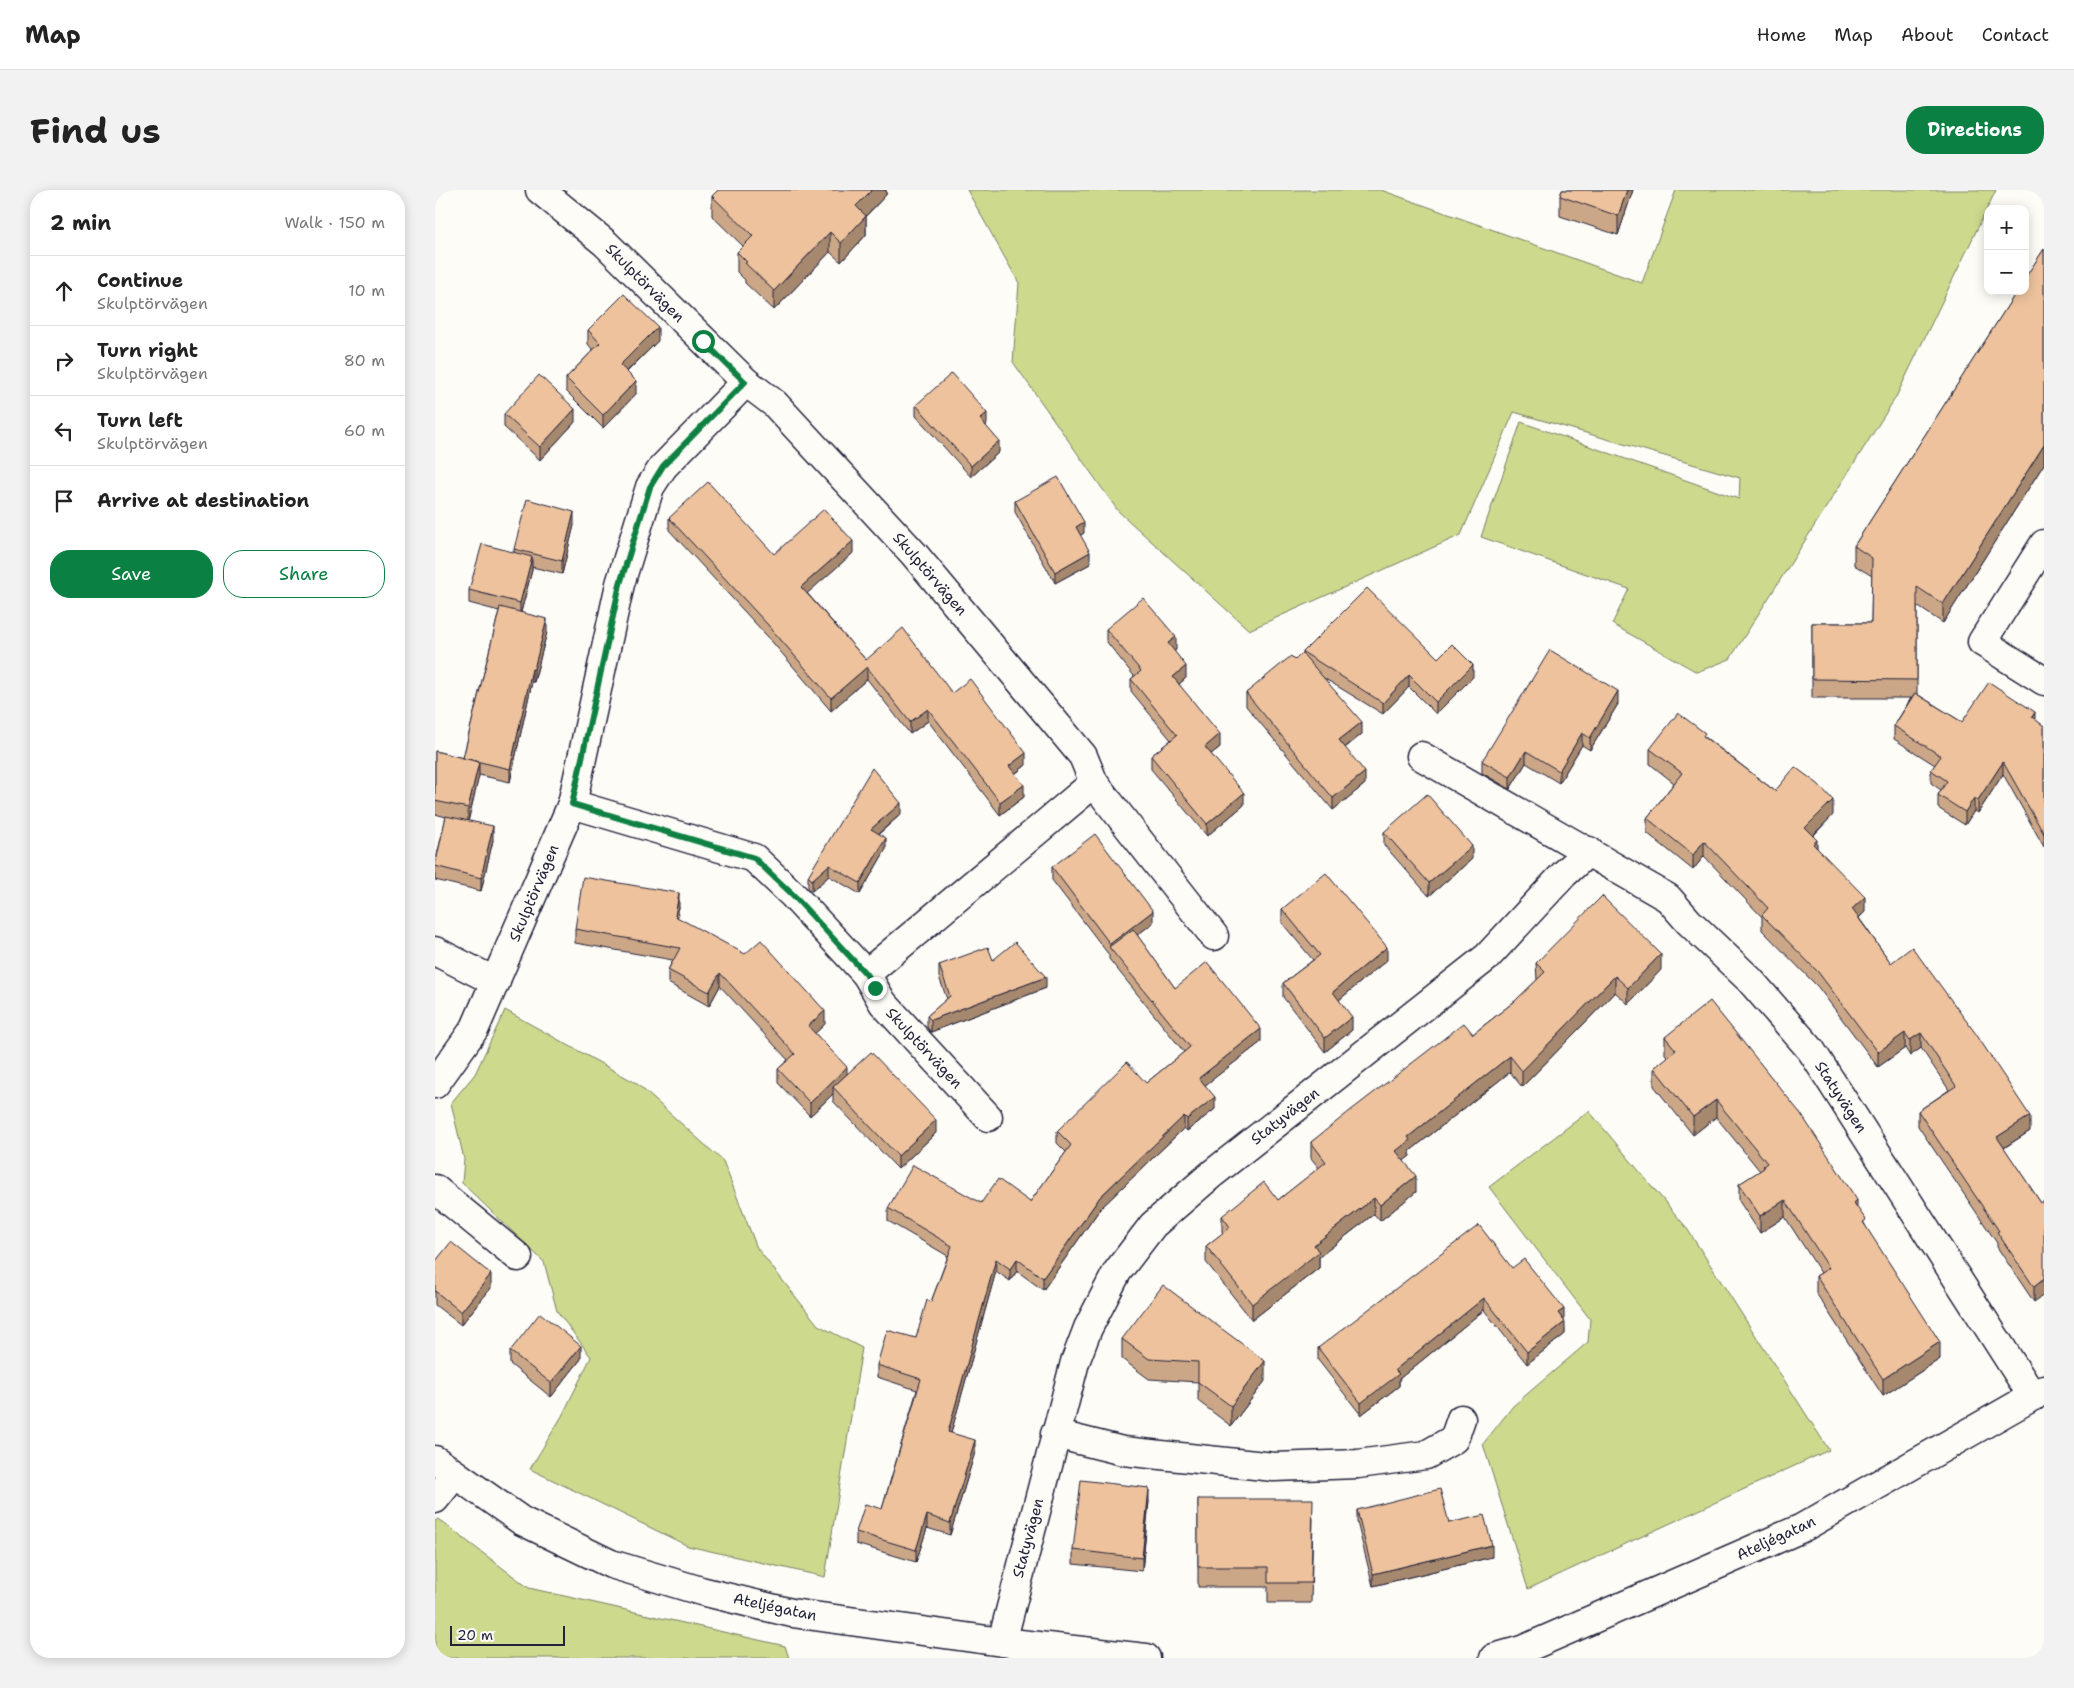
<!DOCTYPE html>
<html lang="en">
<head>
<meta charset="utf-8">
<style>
  :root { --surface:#fff; --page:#f2f2f2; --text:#222; --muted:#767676; --line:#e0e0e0; --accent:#0b8043 }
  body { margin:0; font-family:"Shantell Sans",sans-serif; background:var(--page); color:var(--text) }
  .controls { position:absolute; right:15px; top:15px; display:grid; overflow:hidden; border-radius:10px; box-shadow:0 2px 12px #0003 }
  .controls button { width:45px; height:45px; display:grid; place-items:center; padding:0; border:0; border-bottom:1px solid var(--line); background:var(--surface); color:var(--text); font:25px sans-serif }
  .scale { position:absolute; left:15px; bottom:12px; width:115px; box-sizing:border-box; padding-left:5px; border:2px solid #22223b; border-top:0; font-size:14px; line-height:18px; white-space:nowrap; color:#22223b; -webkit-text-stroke:4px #fdfcf7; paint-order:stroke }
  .stop { position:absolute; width:15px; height:15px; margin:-11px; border:4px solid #0b8043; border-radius:50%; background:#fff }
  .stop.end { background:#0b8043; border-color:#fff; box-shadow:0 1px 5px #0008 }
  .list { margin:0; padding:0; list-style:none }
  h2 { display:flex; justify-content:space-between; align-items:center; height:65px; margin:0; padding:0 20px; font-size:21px }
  h2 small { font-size:16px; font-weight:400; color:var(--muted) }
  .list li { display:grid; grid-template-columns:32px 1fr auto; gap:15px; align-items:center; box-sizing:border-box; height:70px; padding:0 20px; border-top:1px solid var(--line) }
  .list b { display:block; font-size:19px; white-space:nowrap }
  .list p { margin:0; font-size:16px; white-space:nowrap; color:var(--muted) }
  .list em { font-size:16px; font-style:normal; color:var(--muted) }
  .actions { display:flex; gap:10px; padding:15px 20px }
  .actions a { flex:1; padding:11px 0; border:1px solid var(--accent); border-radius:20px; text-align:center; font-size:18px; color:var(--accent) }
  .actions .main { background:var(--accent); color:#fff }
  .icon { flex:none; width:28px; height:28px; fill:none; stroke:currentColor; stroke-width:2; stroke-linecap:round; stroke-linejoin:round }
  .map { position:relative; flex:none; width:1609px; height:1468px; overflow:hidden; border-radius:20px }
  header { display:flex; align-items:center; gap:30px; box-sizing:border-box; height:70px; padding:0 25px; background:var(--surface); border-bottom:1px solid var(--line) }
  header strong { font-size:24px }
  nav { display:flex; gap:28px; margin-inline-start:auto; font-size:18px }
  .intro { display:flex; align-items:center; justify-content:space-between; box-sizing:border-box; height:120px; padding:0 30px }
  h1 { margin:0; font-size:35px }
  .button { padding:12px 22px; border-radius:20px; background:var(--accent); color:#fff; font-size:18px; font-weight:700 }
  main { display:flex; gap:30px; padding:0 30px }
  aside { flex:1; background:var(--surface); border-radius:20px; box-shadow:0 2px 12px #0003 }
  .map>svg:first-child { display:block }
  .green { fill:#cdd98d; stroke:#787e64 }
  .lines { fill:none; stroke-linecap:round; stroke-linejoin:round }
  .minor-casing { stroke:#22223b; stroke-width:31 }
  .minor { stroke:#fdfcf7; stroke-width:28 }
  .wall { fill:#cca787; stroke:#22223b }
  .shaded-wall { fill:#a6886e; stroke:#22223b }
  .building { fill:#edc29d; stroke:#22223b }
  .route { stroke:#0b8043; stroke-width:6 }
  .labels { text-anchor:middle; stroke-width:4; stroke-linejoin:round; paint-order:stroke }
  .street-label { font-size:15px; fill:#22223b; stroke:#fdfcf7 }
</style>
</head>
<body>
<header>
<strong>Map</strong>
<nav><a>Home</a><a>Map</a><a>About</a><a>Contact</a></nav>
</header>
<div class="intro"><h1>Find us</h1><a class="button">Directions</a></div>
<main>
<aside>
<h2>2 min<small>Walk · 150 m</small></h2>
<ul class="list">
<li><svg class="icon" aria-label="ahead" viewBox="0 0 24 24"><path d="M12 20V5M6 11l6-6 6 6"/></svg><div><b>Continue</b><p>Skulptörvägen</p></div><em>10 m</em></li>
<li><svg class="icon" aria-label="right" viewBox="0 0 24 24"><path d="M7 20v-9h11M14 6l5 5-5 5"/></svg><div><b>Turn right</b><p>Skulptörvägen</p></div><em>80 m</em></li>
<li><svg class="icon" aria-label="left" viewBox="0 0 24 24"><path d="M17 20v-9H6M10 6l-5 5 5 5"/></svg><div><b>Turn left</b><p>Skulptörvägen</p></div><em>60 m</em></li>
<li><svg class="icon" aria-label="arrive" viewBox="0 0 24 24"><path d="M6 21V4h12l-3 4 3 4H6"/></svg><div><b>Arrive at destination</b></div></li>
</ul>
<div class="actions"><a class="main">Save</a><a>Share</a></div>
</aside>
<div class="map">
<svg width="1609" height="1468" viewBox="0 0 1609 1468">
  <rect width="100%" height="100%" fill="#fdfcf7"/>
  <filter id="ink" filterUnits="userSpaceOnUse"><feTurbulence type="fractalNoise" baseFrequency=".02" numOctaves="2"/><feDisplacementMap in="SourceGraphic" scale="10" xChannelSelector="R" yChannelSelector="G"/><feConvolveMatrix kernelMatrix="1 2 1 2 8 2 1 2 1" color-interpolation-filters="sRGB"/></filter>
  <g filter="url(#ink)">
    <!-- green -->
    <g class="green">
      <path d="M 532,0 L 946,0 L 1207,93 L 1241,0 L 1561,0 L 1461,207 L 1295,469 L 1262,482 L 1177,434 L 1194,399 L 1046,347 L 1086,232 L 1304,309 L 1305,288 L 1079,222 L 1026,345 L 814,440 L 683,321 L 578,172 L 584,93 Z"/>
      <path d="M 70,820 L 201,893 L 288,971 L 322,1058 L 383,1135 L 427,1158 L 390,1387 L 253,1356 L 95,1279 L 127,1226 L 156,1167 L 122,1121 L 109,1072 L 27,993 L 29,969 L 16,913 L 40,884 Z"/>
      <path d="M 1154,921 L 1251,1037 L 1394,1260 L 1093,1399 L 1048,1254 L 1078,1216 L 1153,1152 L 1155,1129 L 1054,997 Z"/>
      <path d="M 3,1329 L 94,1398 L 350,1456 L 354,1468 L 0,1468 L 0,1331 Z"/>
    </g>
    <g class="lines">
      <!-- minor casing -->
      <g class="minor-casing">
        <g id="minor">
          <path d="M 105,0 L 170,53 L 311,192 L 340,214 L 479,364 L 648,566 L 659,593 L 431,784 L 357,704 L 319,668 L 137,614"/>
          <path d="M 1609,354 L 1547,452 L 1609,491"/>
          <path d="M 986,566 L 1233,708 L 1254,732 L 1315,790 L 1376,860 L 1598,1207"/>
          <path d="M 659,593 L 779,746"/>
          <path d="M 0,761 L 61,792"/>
          <path d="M 431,784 L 448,813 L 553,927"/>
          <path d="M 0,894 L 40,838 L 137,614 L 185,394 L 215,297 L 228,277 L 311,192"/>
          <path d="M 0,999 L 83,1067"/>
          <path d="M 620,1244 L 688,1261 L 839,1277 L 923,1274 L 991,1265 L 1019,1249 L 1026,1229"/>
          <path d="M 0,1270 L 87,1331 L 176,1374 L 266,1401 L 357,1423 L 567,1452 L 711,1468"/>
          <path d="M 0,1309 L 20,1284"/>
          <path d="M 567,1452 L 640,1172 L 653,1138 L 682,1082 L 718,1035 L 777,984 L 1052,767 L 1129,684 L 1154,661"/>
          <path d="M 1059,1468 L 1087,1460 L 1367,1338 L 1609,1200"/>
        </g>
      </g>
      <!-- minor -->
      <use href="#minor" class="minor"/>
    </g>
    <!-- wall -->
    <g class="wall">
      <path d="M 451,0 L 451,5 L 431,26 L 431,45 L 406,72 L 395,62 L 339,120 L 310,93 L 310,90 L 302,82 L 302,62 L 308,56 L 277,26 L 277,6 Z"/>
      <path d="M 1127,0 L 1198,0 L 1183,45 L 1125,26 L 1125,6 Z"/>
      <path d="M 1609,59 L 1609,274 L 1508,433 L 1482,416 L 1482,504 L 1527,532 L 1600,530 L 1609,536 L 1609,657 L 1568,584 L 1543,623 L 1539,621 L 1530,635 L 1503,618 L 1503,605 L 1506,600 L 1496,593 L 1496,580 L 1500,575 L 1459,549 L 1459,536 L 1476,508 L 1377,508 L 1377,433 L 1436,433 L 1437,386 L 1419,375 L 1419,356 Z"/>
      <path d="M 153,140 L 223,151 L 192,182 L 201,204 L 168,238 L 131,201 L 131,188 L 158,160 L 153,154 Z"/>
      <path d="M 481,215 L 552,234 L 551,236 L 564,262 L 536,287 L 481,226 Z"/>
      <path d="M 69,224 L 140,232 L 105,270 L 69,237 Z"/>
      <path d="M 580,311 L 649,343 L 645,345 L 655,374 L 620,393 L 580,322 Z"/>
      <path d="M 234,328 L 339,364 L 418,363 L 372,403 L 431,470 L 517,503 L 591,575 L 580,584 L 589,607 L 565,625 L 493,531 L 475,544 L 432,489 L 396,521 L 333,447 L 234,340 Z"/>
      <path d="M 139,335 L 127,384 L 97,377 L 97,380 L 86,422 L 112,442 L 99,492 L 97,492 L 75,592 L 44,585 L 33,631 L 58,650 L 46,701 L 0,690 L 0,674 L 11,627 L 0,624 L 0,561 L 28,568 L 64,421 L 34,413 L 34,400 L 79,362 L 79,359 Z"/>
      <path d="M 671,439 L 741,460 L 739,461 L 751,488 L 744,494 L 785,557 L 776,564 L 809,615 L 772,646 L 716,579 L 716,566 L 736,550 L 696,501 L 696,489 L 699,486 L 671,451 Z"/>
      <path d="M 868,462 L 1003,468 L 1038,487 L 1001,524 L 974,497 L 948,524 L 887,487 L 927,544 L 910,558 L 930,594 L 898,620 L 811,516 L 811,503 L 860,470 L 868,464 Z"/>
      <path d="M 1183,514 L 1155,560 L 1147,555 L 1124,593 L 1091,573 L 1075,599 L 1047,583 L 1047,571 Z"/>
      <path d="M 1270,547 L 1340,601 L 1398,625 L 1378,646 L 1382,658 L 1430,722 L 1424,728 L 1456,773 L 1595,941 L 1569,958 L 1606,1013 L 1599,1112 L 1562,1057 L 1562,1053 L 1483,936 L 1483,921 L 1514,900 L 1486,858 L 1475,866 L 1470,858 L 1443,877 L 1383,797 L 1327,740 L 1327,727 L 1269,666 L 1258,680 L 1212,643 L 1212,628 L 1239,593 L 1215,574 L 1215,559 Z"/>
      <path d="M 466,624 L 444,644 L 451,659 L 425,704 L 394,686 L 377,701 L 373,698 L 373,686 Z"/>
      <path d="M 949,642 L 1037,669 L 994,706 L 949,655 Z"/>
      <path d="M 617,677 L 718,733 L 702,745 L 740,798 L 826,852 L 770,895 L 780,919 L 752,941 L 749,938 L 665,1019 L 608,1100 L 582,1081 L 575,1091 L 561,1081 L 516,1243 L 540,1262 L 515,1345 L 492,1338 L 481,1372 L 421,1354 L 421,1342 L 447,1319 L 482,1200 L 442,1187 L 442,1175 L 481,1148 L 496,1112 L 513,1066 L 453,1031 L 453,1018 L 546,1013 L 595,1012 L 631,962 L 622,953 L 622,941 L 711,893 L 749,862 L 674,769 L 674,765 L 617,690 Z"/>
      <path d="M 244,717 L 242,727 L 390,834 L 380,843 L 412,884 L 501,943 L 463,979 L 398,911 L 398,904 L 375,926 L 343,893 L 343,879 L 353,870 L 285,796 L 274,816 L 233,793 L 233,780 L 238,770 L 140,753 L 140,739 Z"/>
      <path d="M 847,719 L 952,770 L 904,810 L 917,840 L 890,862 L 848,807 L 848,793 L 878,770 L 847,733 Z"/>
      <path d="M 558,770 L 611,798 L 496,842 L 492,837 L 492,826 L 512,809 L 504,787 L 504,775 Z"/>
      <path d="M 1101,773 L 1226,780 L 1193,814 L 1180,802 L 1087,897 L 1075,882 L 975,961 L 975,966 L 968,971 L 981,1002 L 945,1031 L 939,1024 L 884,1067 L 884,1078 L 817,1130 L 771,1072 L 771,1056 L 788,1043 L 787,1042 L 787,1026 L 843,1010 L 884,978 L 876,968 L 876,952 L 1038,844 L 1080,811 L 1102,790 Z"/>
      <path d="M 1230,847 L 1422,1018 L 1431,1037 L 1505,1169 L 1448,1206 L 1381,1103 L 1381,1086 L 1386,1083 L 1350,1027 L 1325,1043 L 1304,1011 L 1304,994 L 1325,981 L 1281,927 L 1258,945 L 1219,896 L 1219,878 L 1233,867 L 1230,864 Z"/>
      <path d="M 0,1072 L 56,1098 L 26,1135 L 0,1115 Z"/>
      <path d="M 1077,1078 L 1129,1130 L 1130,1144 L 1092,1174 L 1049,1120 L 964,1189 L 964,1196 L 926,1225 L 883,1170 L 883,1158 Z"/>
      <path d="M 687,1149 L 830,1191 L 796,1236 L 763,1211 L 763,1192 L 714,1189 L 687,1169 Z"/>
      <path d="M 75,1161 L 146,1169 L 116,1207 L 75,1174 Z"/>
      <path d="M 763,1309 L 878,1328 L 876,1413 L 833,1413 L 833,1397 L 763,1397 Z"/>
      <path d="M 714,1311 L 707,1381 L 638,1374 L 638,1360 Z"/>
      <path d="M 922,1320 L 1014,1333 L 1057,1367 L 938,1396 L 922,1332 Z"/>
    </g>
    <!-- shaded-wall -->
    <g class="shaded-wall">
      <path d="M 437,0 L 451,0 L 451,5 L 421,36 L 421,16 Z"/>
      <path d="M 1192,0 L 1198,0 L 1183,45 L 1183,26 Z"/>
      <path d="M 431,26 L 431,45 L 406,72 L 406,53 Z"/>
      <path d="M 395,42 L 395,62 L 339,120 L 339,101 Z"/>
      <path d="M 223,137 L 223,151 L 185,188 L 185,175 Z"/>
      <path d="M 201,191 L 201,204 L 168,238 L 168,225 Z"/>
      <path d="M 140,219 L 140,232 L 105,270 L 105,257 Z"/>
      <path d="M 552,223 L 552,234 L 545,241 L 545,229 Z"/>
      <path d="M 564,251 L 564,262 L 536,287 L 536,276 Z"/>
      <path d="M 1609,255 L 1609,274 L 1508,433 L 1508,414 Z"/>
      <path d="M 139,322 L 139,335 L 127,384 L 127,371 Z"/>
      <path d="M 649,332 L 649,343 L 641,348 L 641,337 Z"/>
      <path d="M 418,351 L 418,363 L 366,409 L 366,397 Z"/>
      <path d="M 655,362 L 655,374 L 620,393 L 620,382 Z"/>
      <path d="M 97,367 L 97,380 L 85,426 L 85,413 Z"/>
      <path d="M 112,429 L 112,442 L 99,492 L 99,479 Z"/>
      <path d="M 741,447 L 741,460 L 733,466 L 733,453 Z"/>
      <path d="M 1038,475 L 1038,487 L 1001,524 L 1001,512 Z"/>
      <path d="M 751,476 L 751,488 L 738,499 L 738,487 Z"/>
      <path d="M 432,477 L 432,489 L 396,521 L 396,508 Z"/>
      <path d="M 97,479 L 97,492 L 75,592 L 75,579 Z"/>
      <path d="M 974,485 L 974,497 L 948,524 L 948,513 Z"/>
      <path d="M 1183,501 L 1183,514 L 1155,560 L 1155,548 Z"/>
      <path d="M 493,519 L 493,531 L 475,544 L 475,532 Z"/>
      <path d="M 1600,522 L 1600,535 L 1597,527 Z"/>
      <path d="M 927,532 L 927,544 L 904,562 L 904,550 Z"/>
      <path d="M 1147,543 L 1147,555 L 1124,593 L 1124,581 Z"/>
      <path d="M 785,544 L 785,557 L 770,569 L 770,557 Z"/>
      <path d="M 1091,561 L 1091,573 L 1075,599 L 1075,587 Z"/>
      <path d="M 591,563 L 591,575 L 574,588 L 574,576 Z"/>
      <path d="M 44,572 L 44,586 L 33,632 L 33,618 Z"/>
      <path d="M 1568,572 L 1568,584 L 1543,623 L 1543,610 Z"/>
      <path d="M 930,582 L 930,594 L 898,620 L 898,608 Z"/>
      <path d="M 589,595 L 589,607 L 565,625 L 565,612 Z"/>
      <path d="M 809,603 L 809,615 L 772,646 L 772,634 Z"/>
      <path d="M 1539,608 L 1539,621 L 1530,635 L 1530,622 Z"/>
      <path d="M 1398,610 L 1398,625 L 1370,653 L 1370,638 Z"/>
      <path d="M 466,613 L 466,624 L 436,650 L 436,639 Z"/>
      <path d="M 58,636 L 58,650 L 46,701 L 46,688 Z"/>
      <path d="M 451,648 L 451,659 L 425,704 L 425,693 Z"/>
      <path d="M 1382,650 L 1382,665 L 1378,654 Z"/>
      <path d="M 1269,651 L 1269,666 L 1258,680 L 1258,665 Z"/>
      <path d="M 1037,656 L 1037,669 L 994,706 L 994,693 Z"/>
      <path d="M 394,675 L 394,686 L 377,701 L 377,690 Z"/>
      <path d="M 244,703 L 244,717 L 240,739 L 240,726 Z"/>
      <path d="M 1430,707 L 1430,722 L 1417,734 L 1417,719 Z"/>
      <path d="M 718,721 L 718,733 L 679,763 L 675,758 L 675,754 Z"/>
      <path d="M 952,757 L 952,770 L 898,815 L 898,802 Z"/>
      <path d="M 1226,764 L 1226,780 L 1193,814 L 1193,798 Z"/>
      <path d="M 285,783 L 285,796 L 274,816 L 274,802 Z"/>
      <path d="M 1180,786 L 1180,802 L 1087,897 L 1087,881 Z"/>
      <path d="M 611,787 L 611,798 L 496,842 L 496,830 Z"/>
      <path d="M 390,821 L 390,834 L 373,850 L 373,836 Z"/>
      <path d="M 917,827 L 917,840 L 890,862 L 890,848 Z"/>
      <path d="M 826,839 L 826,852 L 764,900 L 764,888 Z"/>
      <path d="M 1470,843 L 1470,858 L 1443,877 L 1443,862 Z"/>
      <path d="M 1486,843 L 1486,858 L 1475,866 L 1475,850 Z"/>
      <path d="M 1075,866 L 1075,882 L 975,961 L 975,966 L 961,977 L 961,961 L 973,947 Z"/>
      <path d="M 412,877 L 412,891 L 398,897 L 398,904 L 375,926 L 375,913 Z"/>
      <path d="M 780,907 L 780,919 L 752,941 L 752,929 Z"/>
      <path d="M 1281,910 L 1281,927 L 1258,945 L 1258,927 Z"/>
      <path d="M 749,926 L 749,938 L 665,1019 L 608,1100 L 608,1088 L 665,1007 Z"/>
      <path d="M 1595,926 L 1595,941 L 1562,962 L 1562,947 Z"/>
      <path d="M 501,930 L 501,943 L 463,979 L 463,966 Z"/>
      <path d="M 981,986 L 981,1002 L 945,1031 L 945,1015 Z"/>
      <path d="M 939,1008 L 939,1024 L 884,1067 L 884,1078 L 817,1130 L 817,1114 L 879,1055 Z"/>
      <path d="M 1350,1010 L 1350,1027 L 1325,1043 L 1325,1026 Z"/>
      <path d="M 1422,1010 L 1422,1028 L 1419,1013 Z"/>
      <path d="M 561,1069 L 561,1081 L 513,1254 L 513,1242 Z"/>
      <path d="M 582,1069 L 582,1081 L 575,1091 L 575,1079 Z"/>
      <path d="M 56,1084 L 56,1098 L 26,1135 L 26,1122 Z"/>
      <path d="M 1609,1089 L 1609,1105 L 1599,1112 L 1599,1097 Z"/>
      <path d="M 1049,1108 L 1049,1120 L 964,1189 L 964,1196 L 926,1225 L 926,1213 L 960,1180 Z"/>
      <path d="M 1129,1119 L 1129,1131 L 1123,1123 Z"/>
      <path d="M 1130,1132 L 1130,1144 L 1092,1174 L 1092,1162 Z"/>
      <path d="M 1505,1152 L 1505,1169 L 1448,1206 L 1448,1189 Z"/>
      <path d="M 146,1156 L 146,1169 L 116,1207 L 116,1193 Z"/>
      <path d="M 830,1171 L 830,1191 L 796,1236 L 796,1216 Z"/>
      <path d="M 540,1250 L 540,1262 L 515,1345 L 515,1333 Z"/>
      <path d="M 714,1298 L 714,1311 L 707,1381 L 707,1368 Z"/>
      <path d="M 492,1325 L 492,1338 L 481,1372 L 481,1360 Z"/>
      <path d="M 1057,1355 L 1057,1367 L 938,1396 L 938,1384 Z"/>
    </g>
    <!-- building -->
    <g class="building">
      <path d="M 283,0 L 437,0 L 421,16 L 431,26 L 406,53 L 395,42 L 339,101 L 310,73 L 312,72 L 302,62 L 318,46 L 277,6 Z"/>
      <path d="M 1127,0 L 1192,0 L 1183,26 L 1125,6 Z"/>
      <path d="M 1609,59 L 1609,255 L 1508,414 L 1482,397 L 1482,490 L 1377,489 L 1377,433 L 1436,433 L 1437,368 L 1419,356 L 1582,101 L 1590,101 L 1590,88 Z"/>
      <path d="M 189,104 L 223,137 L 185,175 L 201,191 L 168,225 L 131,188 L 165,153 L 153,140 Z"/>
      <path d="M 517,183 L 552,223 L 545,229 L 564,251 L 536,276 L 481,215 Z"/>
      <path d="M 104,185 L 140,219 L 105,257 L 69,224 Z"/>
      <path d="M 623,287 L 649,332 L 641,337 L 655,362 L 620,382 L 580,311 Z"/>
      <path d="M 273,292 L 339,364 L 389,319 L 418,351 L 366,397 L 431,470 L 468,438 L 517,503 L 535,489 L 591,563 L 574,576 L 589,595 L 565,612 L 493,519 L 475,532 L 432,477 L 396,508 L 333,435 L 234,328 Z"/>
      <path d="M 92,309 L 139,322 L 127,371 L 79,359 Z"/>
      <path d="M 47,354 L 97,367 L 85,413 L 34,400 Z"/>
      <path d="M 932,398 L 1003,468 L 1017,454 L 1038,475 L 1001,512 L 974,485 L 948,513 L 868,462 Z"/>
      <path d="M 708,408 L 741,447 L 733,453 L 751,476 L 738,487 L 785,544 L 770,557 L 809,603 L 772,634 L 716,566 L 742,545 L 696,489 L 706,481 L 671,439 Z"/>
      <path d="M 65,417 L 112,429 L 99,479 L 97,479 L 75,579 L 28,568 Z"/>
      <path d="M 1115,460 L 1183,501 L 1155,548 L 1147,543 L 1124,581 L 1091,561 L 1075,587 L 1047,571 Z"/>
      <path d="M 867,463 L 927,532 L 904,550 L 930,582 L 898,608 L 811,503 L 856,466 L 860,470 Z"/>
      <path d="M 1554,492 L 1600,522 L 1597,527 L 1609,536 L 1609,644 L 1568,572 L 1543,610 L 1539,608 L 1530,622 L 1503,605 L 1512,591 L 1496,580 L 1506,566 L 1459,536 L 1480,503 L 1527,532 Z"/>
      <path d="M 1243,523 L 1270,543 L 1268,546 L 1340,601 L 1360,577 L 1383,594 L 1398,610 L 1370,638 L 1382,650 L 1378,654 L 1430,707 L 1417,719 L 1456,773 L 1477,757 L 1541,844 L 1595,926 L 1562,947 L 1606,1013 L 1609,1011 L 1609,1089 L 1599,1097 L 1562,1042 L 1564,1041 L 1483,921 L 1521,896 L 1486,843 L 1475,850 L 1470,843 L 1443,862 L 1383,782 L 1327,725 L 1333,718 L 1269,651 L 1258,665 L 1212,628 L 1247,583 L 1215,559 Z"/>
      <path d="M 0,561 L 44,572 L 33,618 L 0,611 Z"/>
      <path d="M 437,578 L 466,613 L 436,639 L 451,648 L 425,693 L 394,675 L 377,690 L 373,686 Z"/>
      <path d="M 992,604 L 1037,656 L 994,693 L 949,642 Z"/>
      <path d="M 11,626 L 58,636 L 46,688 L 0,676 Z"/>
      <path d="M 660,644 L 718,721 L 675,754 L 617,677 Z"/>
      <path d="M 891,683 L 952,757 L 898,802 L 917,827 L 890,848 L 848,793 L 885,765 L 847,719 Z"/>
      <path d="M 148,687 L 244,703 L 240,726 L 310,764 L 326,750 L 390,821 L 373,836 L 412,877 L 375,913 L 343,879 L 360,864 L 285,783 L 274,802 L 233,780 L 245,758 L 140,739 Z"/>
      <path d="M 1167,706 L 1226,764 L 1193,798 L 1180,786 L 1087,881 L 1075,866 L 973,947 L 975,950 L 961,961 L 981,986 L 945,1015 L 939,1008 L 879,1055 L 884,1062 L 817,1114 L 771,1056 L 795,1037 L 787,1026 L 829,992 L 843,1010 L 891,972 L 876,952 L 915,921 L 1029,833 L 1038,844 L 1080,811 L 1110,782 L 1101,773 Z"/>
      <path d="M 698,739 L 740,798 L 772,772 L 826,839 L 764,888 L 780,907 L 752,929 L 749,926 L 665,1007 L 608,1088 L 582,1069 L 575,1079 L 561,1069 L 513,1242 L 540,1250 L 515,1333 L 492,1325 L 481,1360 L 421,1342 L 430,1314 L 447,1319 L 486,1189 L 442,1175 L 452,1140 L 481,1148 L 492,1110 L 496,1112 L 517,1056 L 453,1018 L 478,975 L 546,1013 L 563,989 L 595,1012 L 636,955 L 622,941 L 692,872 L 711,893 L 755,857 L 674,757 Z"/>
      <path d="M 580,752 L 611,787 L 496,830 L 492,826 L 515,806 L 504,775 L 553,757 L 558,770 Z"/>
      <path d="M 1275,811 L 1366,924 L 1422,1010 L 1419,1013 L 1431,1030 L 1428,1032 L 1505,1152 L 1448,1189 L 1381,1086 L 1394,1078 L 1350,1010 L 1325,1026 L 1304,994 L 1329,978 L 1328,976 L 1332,973 L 1281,910 L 1258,927 L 1219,878 L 1241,860 L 1230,847 Z"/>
      <path d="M 436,862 L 501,930 L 463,966 L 398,897 Z"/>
      <path d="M 1044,1035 L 1077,1078 L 1089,1069 L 1129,1119 L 1123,1123 L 1130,1132 L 1092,1162 L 1049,1108 L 960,1180 L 964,1184 L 926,1213 L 883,1158 Z"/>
      <path d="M 16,1052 L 56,1084 L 26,1122 L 0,1101 L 0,1072 Z"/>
      <path d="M 728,1095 L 830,1171 L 796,1216 L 763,1192 L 763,1172 L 714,1169 L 687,1149 Z"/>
      <path d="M 105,1123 L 146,1156 L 116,1193 L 75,1161 Z"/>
      <path d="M 646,1290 L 714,1298 L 707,1368 L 638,1360 Z"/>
      <path d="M 1005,1299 L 1014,1333 L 1049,1325 L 1057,1355 L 938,1384 L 922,1320 Z"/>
      <path d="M 763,1309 L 878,1309 L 876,1393 L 833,1393 L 833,1377 L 763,1377 Z"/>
    </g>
  </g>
  <g class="lines" filter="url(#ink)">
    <!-- route -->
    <path class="route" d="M 268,151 L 310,192 L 228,276 L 215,297 L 185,394 L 137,614 L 319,668 L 357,704 L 431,784 L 440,798"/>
  </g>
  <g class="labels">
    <!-- street labels -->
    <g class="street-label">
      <text transform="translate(210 93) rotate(45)" y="5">Skulptörvägen</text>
      <text transform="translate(495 384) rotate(49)" y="5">Skulptörvägen</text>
      <text transform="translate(99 703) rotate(-67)" y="5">Skulptörvägen</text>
      <text transform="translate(489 858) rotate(47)" y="5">Skulptörvägen</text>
      <text transform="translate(1406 907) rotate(57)" y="5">Statyvägen</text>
      <text transform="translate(850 926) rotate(-38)" y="5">Statyvägen</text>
      <text transform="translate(593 1348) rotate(-75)" y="5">Statyvägen</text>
      <text transform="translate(1341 1348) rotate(-25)" y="5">Ateljégatan</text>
      <text transform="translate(340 1417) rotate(12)" y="5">Ateljégatan</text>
    </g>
  </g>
</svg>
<div class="controls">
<button>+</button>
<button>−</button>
</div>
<div class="scale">20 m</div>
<div class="stop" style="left:268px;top:151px"></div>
<div class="stop end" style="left:440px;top:798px"></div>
</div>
</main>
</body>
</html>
